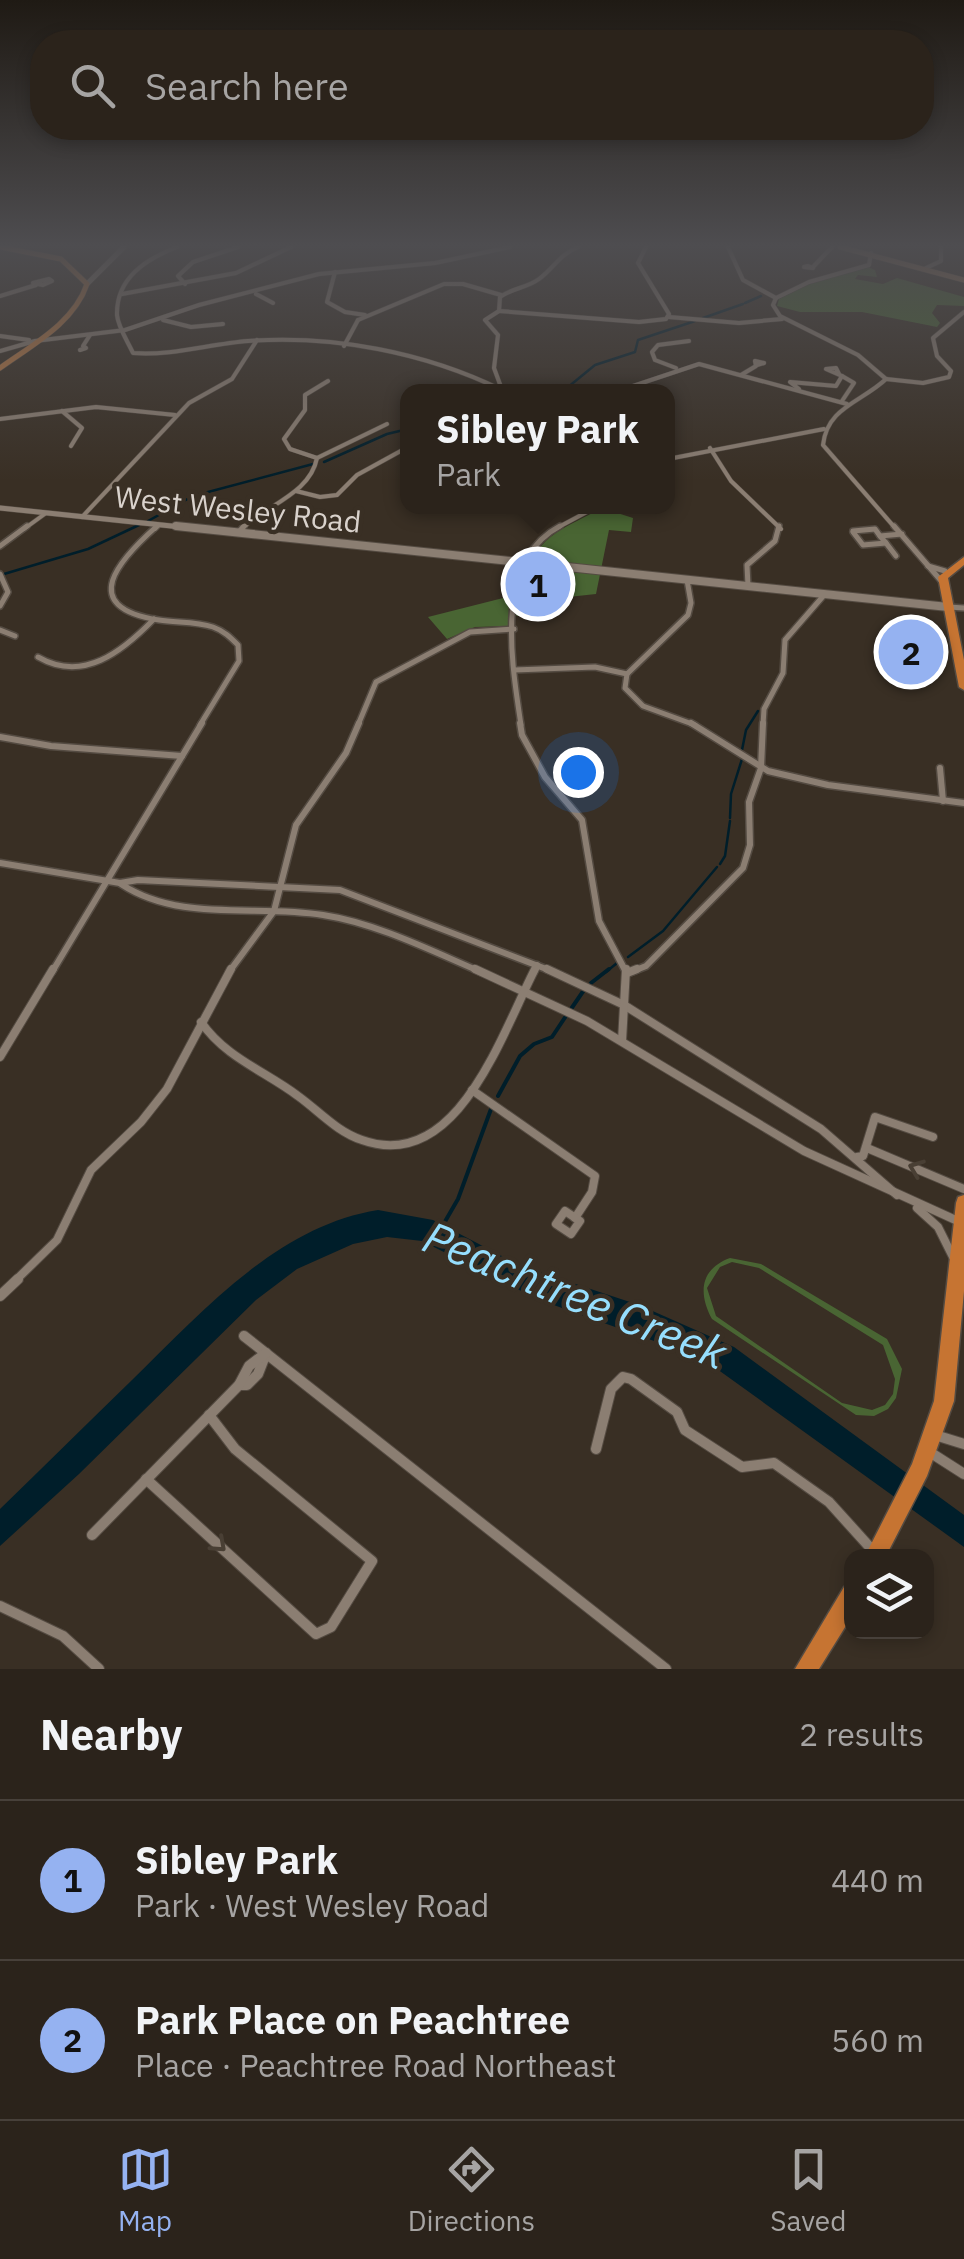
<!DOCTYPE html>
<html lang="en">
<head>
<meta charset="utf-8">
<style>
  :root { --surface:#2b231b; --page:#372f28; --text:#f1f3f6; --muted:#a6a4a3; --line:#47403a; --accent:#95b2f1 }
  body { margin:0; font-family:"IBM Plex Sans",sans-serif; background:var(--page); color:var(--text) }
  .controls { position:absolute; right:30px; bottom:30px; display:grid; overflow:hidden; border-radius:20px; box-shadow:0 5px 15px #0003 }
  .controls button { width:90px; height:90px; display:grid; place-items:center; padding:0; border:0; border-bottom:2px solid var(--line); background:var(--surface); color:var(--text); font:50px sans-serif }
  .you { position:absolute; left:578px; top:772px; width:35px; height:35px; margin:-25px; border:8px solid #fff; border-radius:50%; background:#1a73e8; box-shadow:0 0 0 15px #1a73e833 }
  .badge { display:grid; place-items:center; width:65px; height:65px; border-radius:50%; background:var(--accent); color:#111; font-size:32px; font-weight:700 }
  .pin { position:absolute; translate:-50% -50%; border:5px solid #fff; box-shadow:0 2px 10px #0006 }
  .popup { position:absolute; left:400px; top:384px; width:275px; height:130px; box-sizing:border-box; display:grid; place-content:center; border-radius:20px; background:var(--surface); filter:drop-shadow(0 2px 8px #0005); font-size:32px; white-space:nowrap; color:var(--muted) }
  .popup b { font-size:38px; color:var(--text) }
  .popup::after { content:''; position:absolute; left:50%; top:100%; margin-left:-20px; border:20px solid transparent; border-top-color:var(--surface) }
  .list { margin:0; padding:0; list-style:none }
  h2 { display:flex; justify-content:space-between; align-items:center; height:130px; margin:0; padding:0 40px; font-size:42px }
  h2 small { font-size:32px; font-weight:400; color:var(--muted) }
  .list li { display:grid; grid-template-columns:65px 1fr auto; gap:30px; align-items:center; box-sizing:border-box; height:160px; padding:0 40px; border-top:2px solid var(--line) }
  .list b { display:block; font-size:38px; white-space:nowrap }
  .list p { margin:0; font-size:32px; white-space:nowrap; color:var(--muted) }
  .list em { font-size:32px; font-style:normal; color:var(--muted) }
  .icon { flex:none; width:55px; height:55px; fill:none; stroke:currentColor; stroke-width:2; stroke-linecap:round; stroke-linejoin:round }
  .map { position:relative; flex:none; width:964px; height:1669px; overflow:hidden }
  .search { position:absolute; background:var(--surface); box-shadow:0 5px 15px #0003; left:30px; right:30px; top:30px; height:110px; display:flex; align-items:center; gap:25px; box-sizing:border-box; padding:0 35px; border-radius:40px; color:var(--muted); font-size:38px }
  .sheet { height:450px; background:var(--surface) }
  nav { display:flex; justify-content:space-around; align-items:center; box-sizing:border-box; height:140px; border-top:2px solid var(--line); background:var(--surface); font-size:28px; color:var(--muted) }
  nav a { display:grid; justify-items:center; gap:5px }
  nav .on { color:var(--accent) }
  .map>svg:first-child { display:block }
  .green { fill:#496533; fill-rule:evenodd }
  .water { fill:#001e2a }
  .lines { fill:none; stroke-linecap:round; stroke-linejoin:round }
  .stream-far1 { stroke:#001e2a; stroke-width:2.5 }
  .stream { stroke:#001e2a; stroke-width:4 }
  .minor-far4-casing { stroke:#544b42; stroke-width:5 }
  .minor-far3-casing { stroke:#544b42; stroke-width:8 }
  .minor-far2-casing { stroke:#544b42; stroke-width:9 }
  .minor-far1-casing { stroke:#544b42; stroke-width:10 }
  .minor-casing { stroke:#544b42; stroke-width:12 }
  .tertiary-far1-casing { stroke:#544b42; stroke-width:6 }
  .tertiary-casing { stroke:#544b42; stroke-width:10 }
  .secondary-casing { stroke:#544b42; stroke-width:6 }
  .primary-casing { stroke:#544b42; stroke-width:6 }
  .trunk-casing { stroke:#544b42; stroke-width:3 }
  .minor-far4 { stroke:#8b7e72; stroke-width:4 }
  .minor-far3 { stroke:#8b7e72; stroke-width:5 }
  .minor-far2 { stroke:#8b7e72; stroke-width:6 }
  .minor-far1 { stroke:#8b7e72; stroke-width:8 }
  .minor { stroke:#8b7e72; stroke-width:10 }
  .tertiary-far1 { stroke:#8b7e72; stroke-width:5 }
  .tertiary { stroke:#8b7e72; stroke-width:8 }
  .secondary { stroke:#a17a5a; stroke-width:5 }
  .primary { stroke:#b77742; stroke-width:5 }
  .trunk { fill:#c67432; fill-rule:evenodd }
  .oneway { stroke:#493f34 }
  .labels { text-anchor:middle; stroke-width:9; stroke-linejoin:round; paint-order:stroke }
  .far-street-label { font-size:30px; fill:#d9d2cc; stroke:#392f24 }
  .near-water-label { font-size:45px; font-style:italic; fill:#96defd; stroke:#392f24 }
</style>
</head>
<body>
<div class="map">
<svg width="964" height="1669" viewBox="0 0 964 1669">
  <rect width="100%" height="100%" fill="#392f24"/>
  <!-- green -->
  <g class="green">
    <path d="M 868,267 L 875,270 L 877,277 L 858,275 L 855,279 L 883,284 L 897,278 L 964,297 L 964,306 L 937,305 L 932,313 L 940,323 L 937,327 L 862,312 L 800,312 L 777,306 L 779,299 L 811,283 Z"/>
    <path d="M 602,508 L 633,518 L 631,532 L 609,530 L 596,594 L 541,600 L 535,613 L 509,617 L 508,626 L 475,627 L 447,639 L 428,617 L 519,594 C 537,535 551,535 602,508 Z"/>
    <path d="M 730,1258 L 761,1264 L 887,1339 L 902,1369 L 896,1398 L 888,1409 L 874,1416 L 856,1415 L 712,1319 C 698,1293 700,1269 730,1258 ZM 732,1262 L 759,1268 L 883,1345 L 895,1379 L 893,1394 L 885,1405 L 872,1410 L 842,1403 L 716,1316 L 707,1288 L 720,1267 Z"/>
  </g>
  <!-- water -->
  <path class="water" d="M 378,1210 L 433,1220 L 521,1266 L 639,1305 L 734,1347 L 964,1515 L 964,1547 L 717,1369 L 682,1351 L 537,1299 L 422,1241 L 387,1237 L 353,1244 L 297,1269 L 256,1300 L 79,1474 L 0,1546 L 0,1509 C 44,1466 87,1424 131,1381 C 201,1313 277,1226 378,1210 Z"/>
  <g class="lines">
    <!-- stream-far1 -->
    <g class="stream-far1">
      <path d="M 745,303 L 761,296"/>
      <path d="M 703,318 L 743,304"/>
      <path d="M 562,392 L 595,365 L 635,352 L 638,340 L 695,321"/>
      <path d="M 324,462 L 387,434 L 408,429"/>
      <path d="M 148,521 L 193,496 L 313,464"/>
      <path d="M 4,574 L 88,549 L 139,525"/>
      <path d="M 742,750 L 746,730 L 758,711"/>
      <path d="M 730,818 L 731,794 L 742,759"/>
      <path d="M 720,864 L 725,856 L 730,821"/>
      <path d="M 628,957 L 663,931 L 717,867"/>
      <path d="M 606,972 L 617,963"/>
    </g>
    <!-- stream -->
    <g class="stream">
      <path d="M 591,983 L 609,969"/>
      <path d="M 571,1009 L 584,990"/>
      <path d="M 498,1096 L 520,1056 L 534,1044 L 552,1037 L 566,1016"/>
      <path d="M 443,1225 L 458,1199 L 491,1109"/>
    </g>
    <!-- minor-far4 casing -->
    <g class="minor-far4-casing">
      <g id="minor-far4">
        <path d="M 177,247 C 146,259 116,278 117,315 C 118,327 128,342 133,353 C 172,356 209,344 248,341 C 334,335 424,352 502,390"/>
        <path d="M 728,247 L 743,280 L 776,298"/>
        <path d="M 808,266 L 813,268 L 804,267 Z"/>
        <path d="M 813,267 L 832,247"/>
        <path d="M 926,268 L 941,261 L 941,247"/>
        <path d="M 335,272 L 327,302 L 345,312 L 365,315"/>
        <path d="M 49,279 L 52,281 L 43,285 L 33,283 Z"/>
        <path d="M 185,284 L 178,276 L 193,262 L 238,247"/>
        <path d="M 122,294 L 236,273 L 291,247"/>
        <path d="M 256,294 L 273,303"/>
        <path d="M 0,296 L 36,285"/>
        <path d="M 776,298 L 773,305 L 780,316 L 858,355 L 886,379"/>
        <path d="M 776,298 L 809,282 L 869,265 L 871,253"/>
        <path d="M 499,311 L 639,322 L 666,319 L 669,314 L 638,263 L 646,247"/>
        <path d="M 669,317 L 739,323 L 782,319"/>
        <path d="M 163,320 L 191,327 L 223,324 L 213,325"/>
        <path d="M 358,320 L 444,284 L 463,284 L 501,295"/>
        <path d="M 0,336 L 29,340"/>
        <path d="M 344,346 L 358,320"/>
        <path d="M 80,350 L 86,348 L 83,346 L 90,335"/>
        <path d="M 0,351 L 35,341 L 125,330 L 199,305 L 319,274 L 435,263 L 510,247"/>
        <path d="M 676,368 L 655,360 L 652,352 L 658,345 L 689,341"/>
        <path d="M 741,375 L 756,366 L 755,361 L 764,363 L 757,365"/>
        <path d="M 842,376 L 854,383 L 842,401"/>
        <path d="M 886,379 C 862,402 827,407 823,445 L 896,529"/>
        <path d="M 886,379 L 923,383 L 949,377 L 951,371 L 937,356 L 933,338 L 964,312"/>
        <path d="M 501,387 L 494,368 L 498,335 L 485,320 L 499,311 L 500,297 C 512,288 527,288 539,279 C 554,268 559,255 578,247"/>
        <path d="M 799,389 L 790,382 L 836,386 L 842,376 L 826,369 L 836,368 L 839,374"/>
        <path d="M 615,392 L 699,364 L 847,404"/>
        <path d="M 62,411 L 82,428 L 71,446"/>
        <path d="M 0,419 L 96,407 L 175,415"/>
        <path d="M 710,448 L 731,481 L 781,529"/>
        <path d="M 317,458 L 387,424"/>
        <path d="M 668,459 L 824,429"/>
        <path d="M 296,491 L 320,497 L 337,495 L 357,475 L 408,447"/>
        <path d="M 82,517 L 189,403 L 232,379 L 257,340"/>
        <path d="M 24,529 L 46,513"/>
        <path d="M 155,529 L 159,525"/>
        <path d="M 242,529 C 266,505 310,494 317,458 L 290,449 L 284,439 L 305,410 L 305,395 L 328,381"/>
        <path d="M 555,529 L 598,506"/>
      </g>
    </g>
    <!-- minor-far3 casing -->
    <g class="minor-far3-casing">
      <g id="minor-far3">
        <path d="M 157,526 C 120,559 75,607 159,620 C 176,623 195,621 213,627 C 224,631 230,637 238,645 L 239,661 L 200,725"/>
        <path d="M 894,526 L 943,583"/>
        <path d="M 853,531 L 875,529 L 880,536 L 902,534"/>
        <path d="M 853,532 L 863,545 L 886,543 L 880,536"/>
        <path d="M 238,533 L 244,526"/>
        <path d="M 886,543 L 896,556"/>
        <path d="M 0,546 L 27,526"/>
        <path d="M 928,566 L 945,571"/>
        <path d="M 0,574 L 8,592 L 0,606"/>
        <path d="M 748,586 L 747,565 L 775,541 L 779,526"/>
        <path d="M 949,607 L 964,608"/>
        <path d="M 0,630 L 15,636"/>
        <path d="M 38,657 C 83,683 122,652 154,619"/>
        <path d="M 514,670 L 595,667 L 627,674"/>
        <path d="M 627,674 L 625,688 L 643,706 L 695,725"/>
        <path d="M 627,674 L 688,615 L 691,603 L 687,580"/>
        <path d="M 358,725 L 376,682 L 470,632 L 514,629"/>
        <path d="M 521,725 C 512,664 493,561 560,526"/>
        <path d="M 763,725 L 764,709 L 783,673 L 785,640 L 825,594"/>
      </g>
    </g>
    <!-- minor-far2 casing -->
    <g class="minor-far2-casing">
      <g id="minor-far2">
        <path d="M 520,723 L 522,735 L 545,777 L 582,820 L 599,921 L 626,972"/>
        <path d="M 691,723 L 768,771 L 828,785 L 964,803"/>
        <path d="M 0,737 L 51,746 L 182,756"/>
        <path d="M 940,768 L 943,801"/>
        <path d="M 0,863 L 120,883 L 138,880 L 340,890 L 554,972"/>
        <path d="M 121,884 C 180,923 256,904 323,915 C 376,923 432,951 481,972"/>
        <path d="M 52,972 L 202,723"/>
        <path d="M 229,972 L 274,911 L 296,825 L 346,753 L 359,723"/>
        <path d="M 534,972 L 537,965"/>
        <path d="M 631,972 L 646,966 L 743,868 L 750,845 L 749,802 L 761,768 L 763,723"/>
      </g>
    </g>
    <!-- minor-far1 casing -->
    <g class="minor-far1-casing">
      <g id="minor-far1">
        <path d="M 475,969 L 587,1021 L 804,1151 L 960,1222"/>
        <path d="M 547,969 L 624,1005 L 821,1129 L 897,1195"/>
        <path d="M 627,973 L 637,969"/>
        <path d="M 201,1022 C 226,1058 265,1071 298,1096 C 319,1111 337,1132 362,1140 C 457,1174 501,1035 535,969"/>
        <path d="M 622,1041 L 626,969"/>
        <path d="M 0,1057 L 53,969"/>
        <path d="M 472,1090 L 595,1176 L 592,1192 L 575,1218"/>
        <path d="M 867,1148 L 964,1189"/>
        <path d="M 857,1157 L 863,1156 L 875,1117 L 933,1137"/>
        <path d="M 917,1208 L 938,1227 L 953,1257"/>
        <path d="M 565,1211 L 580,1221 L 571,1234 L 556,1224 Z"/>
        <path d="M 15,1281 L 57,1240 L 91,1170 L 141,1122 L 167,1089 L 231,969"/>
      </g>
    </g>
    <!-- minor casing -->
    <g class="minor-casing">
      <g id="minor">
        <path d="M 0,1296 L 18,1279"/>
        <path d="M 244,1336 L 666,1669"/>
        <path d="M 239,1385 L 247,1385 L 258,1374 L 265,1356"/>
        <path d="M 935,1435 L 964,1444"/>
        <path d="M 596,1449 L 611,1389 L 623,1377 L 631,1379 L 677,1412 L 685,1430 L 742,1467 L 774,1463 L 829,1502 L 875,1553"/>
        <path d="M 928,1451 L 964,1474"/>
        <path d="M 146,1479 L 316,1634 L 331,1627 L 372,1561 L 235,1449 L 209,1415"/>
        <path d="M 92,1535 L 239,1385 L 249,1366 L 266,1353"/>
        <path d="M 0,1606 L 63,1636 L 99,1669"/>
      </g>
    </g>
    <!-- tertiary-far1 casing -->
    <g class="tertiary-far1-casing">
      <g id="tertiary-far1">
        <path d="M 87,284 L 124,247"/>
        <path d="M 0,508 L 200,529"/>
      </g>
    </g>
    <!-- tertiary casing -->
    <g class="tertiary-casing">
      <path id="tertiary" d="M 176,526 L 948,607"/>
    </g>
    <!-- secondary casing -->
    <g class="secondary-casing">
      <path id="secondary" d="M 840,247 L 964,280"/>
    </g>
    <!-- primary casing -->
    <g class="primary-casing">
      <path id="primary" d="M 0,247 L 61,259 L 87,284 C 74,323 32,345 0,368"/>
    </g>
    <!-- trunk casing -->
    <g class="trunk-casing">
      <g id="trunk">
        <path d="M 964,557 L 964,565 L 948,578 L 964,660 L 964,690 L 959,687 L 938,577 Z"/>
        <path d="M 964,1195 L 964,1291 L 954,1401 L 927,1476 L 886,1556 L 865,1556 L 912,1464 L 934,1401 L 956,1203 L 958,1197 Z"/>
        <path d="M 852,1585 L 852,1616 L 819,1669 L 795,1669 L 844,1587 Z"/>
      </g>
    </g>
    <!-- minor-far4 -->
    <use href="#minor-far4" class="minor-far4"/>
    <!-- minor-far3 -->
    <use href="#minor-far3" class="minor-far3"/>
    <!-- minor-far2 -->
    <use href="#minor-far2" class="minor-far2"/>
    <!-- minor-far1 -->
    <use href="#minor-far1" class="minor-far1"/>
    <!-- minor -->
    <use href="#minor" class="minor"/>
    <!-- tertiary-far1 -->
    <use href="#tertiary-far1" class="tertiary-far1"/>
    <!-- tertiary -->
    <use href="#tertiary" class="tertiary"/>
    <!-- secondary -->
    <use href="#secondary" class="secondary"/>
    <!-- primary -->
    <use href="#primary" class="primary"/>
    <!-- trunk -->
    <use href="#trunk" class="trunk"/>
  </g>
  <!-- one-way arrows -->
  <defs><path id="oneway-chevron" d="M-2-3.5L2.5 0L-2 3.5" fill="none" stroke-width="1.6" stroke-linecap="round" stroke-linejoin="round" transform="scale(2.5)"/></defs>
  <g class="oneway">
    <use href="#oneway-chevron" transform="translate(916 1168) rotate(-159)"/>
    <use href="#oneway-chevron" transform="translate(219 1545) rotate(42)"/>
  </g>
  <!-- sky -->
  <linearGradient id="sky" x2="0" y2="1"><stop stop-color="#1f1a14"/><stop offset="0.51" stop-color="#4e4d50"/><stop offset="1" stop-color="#4e4d50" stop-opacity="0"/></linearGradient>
  <rect width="964" height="481" fill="url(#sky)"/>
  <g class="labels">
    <!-- far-street labels -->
    <g class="far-street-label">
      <text transform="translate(238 510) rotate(6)" y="10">West Wesley Road</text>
    </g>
    <!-- near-water labels -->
    <g class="near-water-label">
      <text transform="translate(575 1295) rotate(22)" y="16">Peachtree Creek</text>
    </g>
  </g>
</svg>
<div class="controls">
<button><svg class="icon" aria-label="layers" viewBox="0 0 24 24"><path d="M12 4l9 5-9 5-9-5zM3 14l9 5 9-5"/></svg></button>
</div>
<div class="you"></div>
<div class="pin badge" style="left:538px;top:584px">1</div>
<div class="popup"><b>Sibley Park</b>Park</div>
<div class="pin badge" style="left:911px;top:652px">2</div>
<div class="search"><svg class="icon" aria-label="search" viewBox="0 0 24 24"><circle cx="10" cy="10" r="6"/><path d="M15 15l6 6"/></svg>Search here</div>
</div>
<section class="sheet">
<h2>Nearby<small>2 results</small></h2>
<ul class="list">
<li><span class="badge">1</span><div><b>Sibley Park</b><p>Park · West Wesley Road</p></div><em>440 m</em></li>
<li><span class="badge">2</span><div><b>Park Place on Peachtree</b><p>Place · Peachtree Road Northeast</p></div><em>560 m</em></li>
</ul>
</section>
<nav>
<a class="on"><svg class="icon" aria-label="map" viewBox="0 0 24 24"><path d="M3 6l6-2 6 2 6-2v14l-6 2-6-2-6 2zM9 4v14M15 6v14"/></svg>Map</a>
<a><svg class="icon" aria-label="directions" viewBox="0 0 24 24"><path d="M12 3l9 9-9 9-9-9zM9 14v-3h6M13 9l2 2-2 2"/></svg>Directions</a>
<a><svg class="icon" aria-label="saved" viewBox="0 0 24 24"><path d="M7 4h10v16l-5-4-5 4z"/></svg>Saved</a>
</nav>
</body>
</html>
